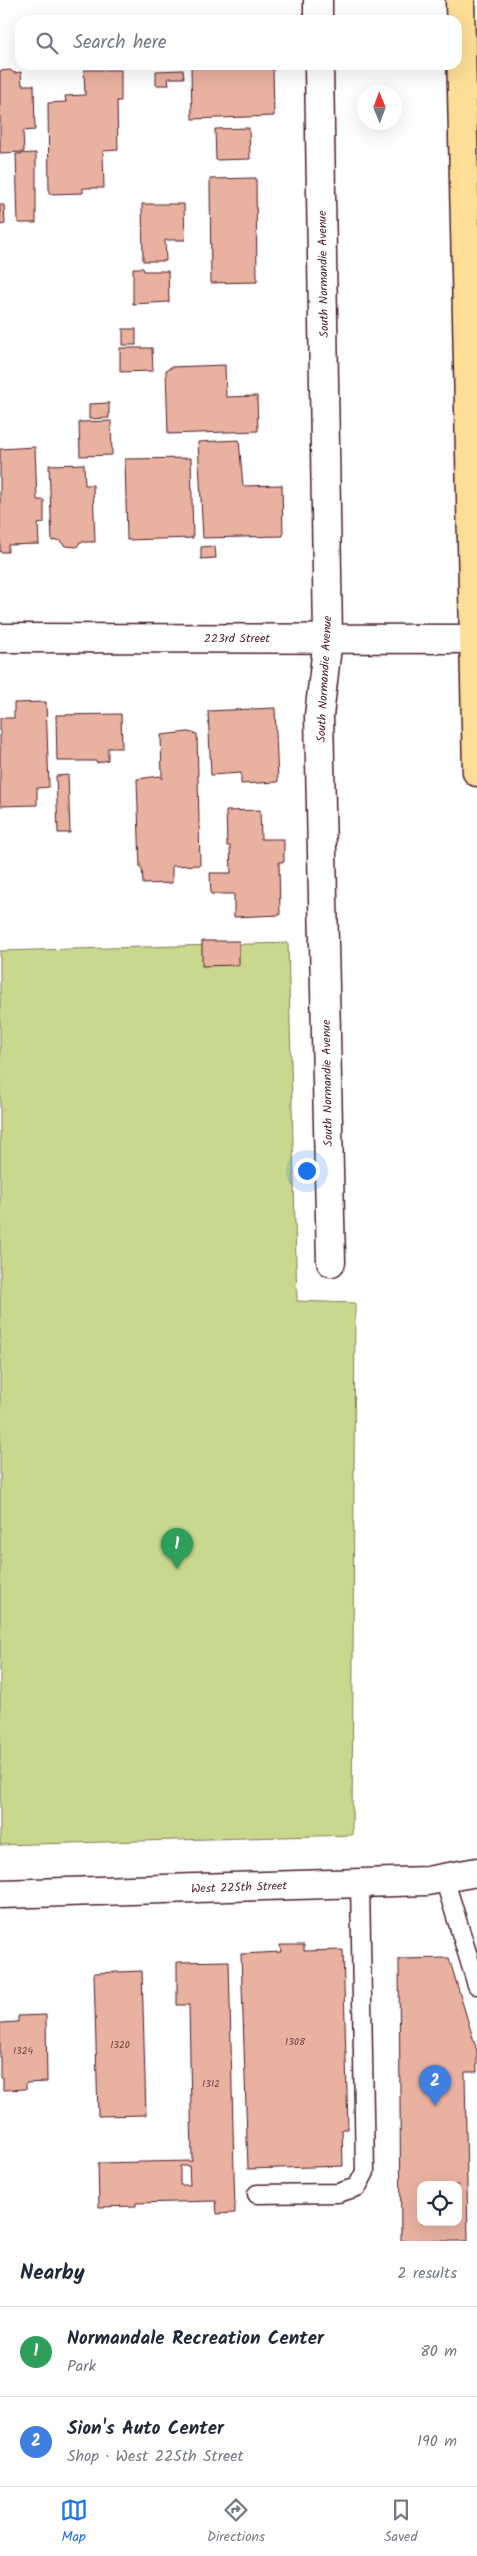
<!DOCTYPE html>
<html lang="en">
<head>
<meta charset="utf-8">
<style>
  :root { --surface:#fff; --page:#f6f6f7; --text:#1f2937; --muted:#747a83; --line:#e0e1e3; --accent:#1a73e8 }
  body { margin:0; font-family:Kalam,sans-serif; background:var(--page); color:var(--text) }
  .controls { position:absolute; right:15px; bottom:15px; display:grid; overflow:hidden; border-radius:10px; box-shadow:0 5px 20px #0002 }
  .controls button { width:45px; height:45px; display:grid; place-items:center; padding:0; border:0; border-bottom:1px solid var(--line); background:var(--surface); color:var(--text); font:25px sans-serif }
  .compass { position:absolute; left:357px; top:85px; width:45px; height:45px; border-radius:50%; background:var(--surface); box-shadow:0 5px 20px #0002; rotate:359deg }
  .you { position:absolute; left:306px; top:1170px; width:18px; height:18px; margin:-12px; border:4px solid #fff; border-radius:50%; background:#1a73e8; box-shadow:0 0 0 8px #1a73e833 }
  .badge { display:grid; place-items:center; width:32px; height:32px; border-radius:50%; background:var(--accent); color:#fff; font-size:16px; font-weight:700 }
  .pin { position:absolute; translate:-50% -41px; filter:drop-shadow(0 1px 2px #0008) }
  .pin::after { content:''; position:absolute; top:26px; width:18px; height:15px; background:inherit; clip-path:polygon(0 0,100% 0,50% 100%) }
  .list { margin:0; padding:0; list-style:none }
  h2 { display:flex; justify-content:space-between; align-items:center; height:65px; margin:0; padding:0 20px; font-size:21px }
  h2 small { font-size:16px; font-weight:400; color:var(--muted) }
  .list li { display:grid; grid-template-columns:32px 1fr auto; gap:15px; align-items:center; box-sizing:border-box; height:90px; padding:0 20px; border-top:1px solid var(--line) }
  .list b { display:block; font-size:19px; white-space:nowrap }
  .list p { margin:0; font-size:16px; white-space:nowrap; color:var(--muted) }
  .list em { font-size:16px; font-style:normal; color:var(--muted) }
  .icon { flex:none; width:28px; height:28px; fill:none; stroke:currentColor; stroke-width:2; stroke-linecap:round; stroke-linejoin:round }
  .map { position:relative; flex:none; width:477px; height:2241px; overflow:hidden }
  .search { position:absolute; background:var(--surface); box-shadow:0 5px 20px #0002; left:15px; right:15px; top:15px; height:55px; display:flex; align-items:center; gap:12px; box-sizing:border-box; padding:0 18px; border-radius:15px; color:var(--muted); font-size:19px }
  .sheet { height:245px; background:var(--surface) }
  nav { display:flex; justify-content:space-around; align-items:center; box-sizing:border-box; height:70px; border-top:1px solid var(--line); background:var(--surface); font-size:14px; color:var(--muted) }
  nav a { display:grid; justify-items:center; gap:2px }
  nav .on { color:var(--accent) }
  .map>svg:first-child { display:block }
  .green { fill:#c8d88d; stroke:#897c5c }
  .building { fill:#e9b1a0; stroke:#4a1f2b; fill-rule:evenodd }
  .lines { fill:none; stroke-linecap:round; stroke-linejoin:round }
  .service-casing { stroke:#4a1f2b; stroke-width:21 }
  .minor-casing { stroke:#4a1f2b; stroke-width:31 }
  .secondary-casing { stroke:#4a1f2b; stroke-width:31 }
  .primary-casing { stroke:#4a1f2b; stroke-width:31 }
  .service { stroke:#fff; stroke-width:18 }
  .minor { stroke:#fff; stroke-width:28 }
  .secondary { stroke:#fff; stroke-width:28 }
  .primary { stroke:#fedd96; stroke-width:28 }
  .labels { text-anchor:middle; stroke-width:4; stroke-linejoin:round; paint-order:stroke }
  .number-label { font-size:10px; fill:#724448 }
  .street-label { font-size:12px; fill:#4a1f2b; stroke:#fff }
</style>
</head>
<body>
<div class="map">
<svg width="477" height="2241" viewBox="0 0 477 2241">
  <rect width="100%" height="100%" fill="#fff"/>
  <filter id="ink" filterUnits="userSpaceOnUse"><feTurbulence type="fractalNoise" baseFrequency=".02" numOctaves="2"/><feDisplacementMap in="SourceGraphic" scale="10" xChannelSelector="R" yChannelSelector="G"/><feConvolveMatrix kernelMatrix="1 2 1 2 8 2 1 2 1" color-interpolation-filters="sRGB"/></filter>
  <g filter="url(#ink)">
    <!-- green -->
    <path class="green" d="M 288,943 L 297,1301 L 355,1303 L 352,1835 L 0,1845 L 0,951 Z"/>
    <!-- building -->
    <g class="building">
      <path d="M 216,66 L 216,68 L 273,67 L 274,116 L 192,119 L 191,67 Z"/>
      <path d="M 10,70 L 14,73 L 21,72 L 22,85 L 34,85 L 35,130 L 23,131 L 24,152 L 0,153 L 0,71 Z"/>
      <path d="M 84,70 L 121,70 L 121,101 L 117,101 L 118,150 L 103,151 L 104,188 L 83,188 L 83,193 L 49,194 L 48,103 L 66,102 L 65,96 L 85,95 Z"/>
      <path d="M 183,70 L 184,78 L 168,78 L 169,85 L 156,85 L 156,71 Z"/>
      <path d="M 249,128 L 250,159 L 216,160 L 215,129 Z"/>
      <path d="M 36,153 L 36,223 L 18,223 L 16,154 Z"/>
      <path d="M 256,178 L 257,282 L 211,283 L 210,179 Z"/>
      <path d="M 142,204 L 184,204 L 185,240 L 165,240 L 166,261 L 143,261 Z"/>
      <path d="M 0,205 L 4,205 L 5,224 L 0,225 Z"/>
      <path d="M 133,268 L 143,268 L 144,271 L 168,271 L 169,302 L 133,304 Z"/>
      <rect x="123" y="329" width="13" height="16"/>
      <path d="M 120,348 L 152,348 L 153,371 L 120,372 Z"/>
      <path d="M 225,365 L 226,397 L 257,396 L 258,431 L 168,434 L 166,370 L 170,369 L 170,367 Z"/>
      <path d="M 109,403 L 109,418 L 89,419 L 89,404 Z"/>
      <path d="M 111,421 L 112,455 L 80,456 L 79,422 Z"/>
      <path d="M 239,440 L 243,486 L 282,485 L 283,536 L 203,538 L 198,442 Z"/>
      <path d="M 35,447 L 37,500 L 44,500 L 44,523 L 38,524 L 39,544 L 8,545 L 8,552 L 0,552 L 0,449 Z"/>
      <path d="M 191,458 L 193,538 L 127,540 L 125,459 Z"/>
      <path d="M 84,464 L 85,485 L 93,485 L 95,542 L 80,542 L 77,547 L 65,546 L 59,540 L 52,541 L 49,465 Z"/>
      <path d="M 215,546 L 216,558 L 201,559 L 201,547 Z"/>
      <path d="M 46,702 L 49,787 L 37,788 L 37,805 L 0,806 L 0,718 L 14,718 L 14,703 Z"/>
      <path d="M 275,708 L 278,782 L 241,784 L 241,773 L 211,775 L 208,711 Z"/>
      <path d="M 121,714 L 122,748 L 108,748 L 108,760 L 97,763 L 97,761 L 57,761 L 56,715 Z"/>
      <path d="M 188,732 L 197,734 L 200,865 L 172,866 L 172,883 L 143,884 L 142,868 L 140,868 L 137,779 L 160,776 L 162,779 L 161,735 Z"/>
      <path d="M 68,775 L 70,833 L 58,833 L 56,776 Z"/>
      <path d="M 260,810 L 261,839 L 284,839 L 284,862 L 279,862 L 280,915 L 234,917 L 234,894 L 211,894 L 210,873 L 231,873 L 230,846 L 227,846 L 226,811 Z"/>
      <path d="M 202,941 L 239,941 L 239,965 L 202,966 Z"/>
      <path d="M 280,1945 L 304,1945 L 304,1951 L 343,1950 L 348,2129 L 342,2129 L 343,2166 L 248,2169 L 241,1954 L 281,1952 Z"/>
      <path d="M 449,1958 L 477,2051 L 477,2072 L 465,2072 L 468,2241 L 401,2241 L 399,1959 ZM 421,2185 L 458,2185 L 458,2222 L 421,2222 Z"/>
      <path d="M 229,1961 L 235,2213 L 217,2214 L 216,2201 L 136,2203 L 136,2206 L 99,2207 L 98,2163 L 192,2161 L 189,2005 L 177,2005 L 177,1962 ZM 180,2166 L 189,2166 L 190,2185 L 180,2185 Z"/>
      <path d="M 142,1971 L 146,2115 L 98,2116 L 94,1973 Z"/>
      <path d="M 46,2015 L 47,2082 L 26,2083 L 26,2089 L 3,2090 L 3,2078 L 0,2078 L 0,2023 L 18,2022 L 18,2016 Z"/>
    </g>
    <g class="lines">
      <!-- service casing -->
      <g class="service-casing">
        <g id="service">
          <path d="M 444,1878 L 477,1985"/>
          <path d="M 257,2194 L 338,2193 L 357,2187 L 365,2172 L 360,1883"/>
        </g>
      </g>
      <!-- minor casing -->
      <g class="minor-casing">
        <g id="minor">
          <path d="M 318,0 L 318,20"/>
          <path d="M 319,65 L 328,638 L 319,716 L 331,1262"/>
          <path d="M 0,1894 L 427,1881 L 477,1872"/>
        </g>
      </g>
      <!-- secondary casing -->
      <g class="secondary-casing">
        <path id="secondary" d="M 0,638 L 477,639"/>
      </g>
      <!-- primary casing -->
      <g class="primary-casing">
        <path id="primary" d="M 460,0 L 477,772"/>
      </g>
      <!-- service -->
      <use href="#service" class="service"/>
      <!-- minor -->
      <use href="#minor" class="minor"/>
      <!-- secondary -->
      <use href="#secondary" class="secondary"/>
      <!-- primary -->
      <use href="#primary" class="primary"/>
    </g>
  </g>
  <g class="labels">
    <!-- number labels -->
    <g class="number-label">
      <text x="295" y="2045">1308</text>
      <text x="120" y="2048">1320</text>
      <text x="23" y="2054">1324</text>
      <text x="211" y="2087">1312</text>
    </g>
    <!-- street labels -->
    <g class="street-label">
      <text transform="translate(323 274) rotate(-91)" y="4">South Normandie Avenue</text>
      <text x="237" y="642">223rd Street</text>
      <text transform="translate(324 679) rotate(-87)" y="4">South Normandie Avenue</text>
      <text transform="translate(327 1083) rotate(-91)" y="4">South Normandie Avenue</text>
      <text transform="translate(239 1887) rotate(-2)" y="4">West 225th Street</text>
    </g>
  </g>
</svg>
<div class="controls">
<button><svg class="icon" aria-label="locate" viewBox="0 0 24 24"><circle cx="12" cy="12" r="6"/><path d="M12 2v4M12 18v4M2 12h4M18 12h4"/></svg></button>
</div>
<svg class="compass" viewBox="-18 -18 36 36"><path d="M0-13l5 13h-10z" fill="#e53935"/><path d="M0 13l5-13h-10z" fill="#747a83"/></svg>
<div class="you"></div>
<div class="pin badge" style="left:177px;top:1569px;background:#2e9e5b">1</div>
<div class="pin badge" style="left:435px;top:2106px;background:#3f7fe0">2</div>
<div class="search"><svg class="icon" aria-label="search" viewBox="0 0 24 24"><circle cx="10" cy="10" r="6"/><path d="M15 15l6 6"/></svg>Search here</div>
</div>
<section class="sheet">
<h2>Nearby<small>2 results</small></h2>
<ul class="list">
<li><span class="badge" style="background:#2e9e5b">1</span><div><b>Normandale Recreation Center</b><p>Park</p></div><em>80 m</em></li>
<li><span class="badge" style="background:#3f7fe0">2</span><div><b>Sion's Auto Center</b><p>Shop · West 225th Street</p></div><em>190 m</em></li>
</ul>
</section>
<nav>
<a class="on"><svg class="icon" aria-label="map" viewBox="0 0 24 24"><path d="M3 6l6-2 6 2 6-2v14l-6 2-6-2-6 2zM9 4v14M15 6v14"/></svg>Map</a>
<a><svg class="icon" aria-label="directions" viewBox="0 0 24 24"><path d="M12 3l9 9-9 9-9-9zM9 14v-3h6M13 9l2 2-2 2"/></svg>Directions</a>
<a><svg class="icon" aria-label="saved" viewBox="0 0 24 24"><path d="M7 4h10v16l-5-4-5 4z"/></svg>Saved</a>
</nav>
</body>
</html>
